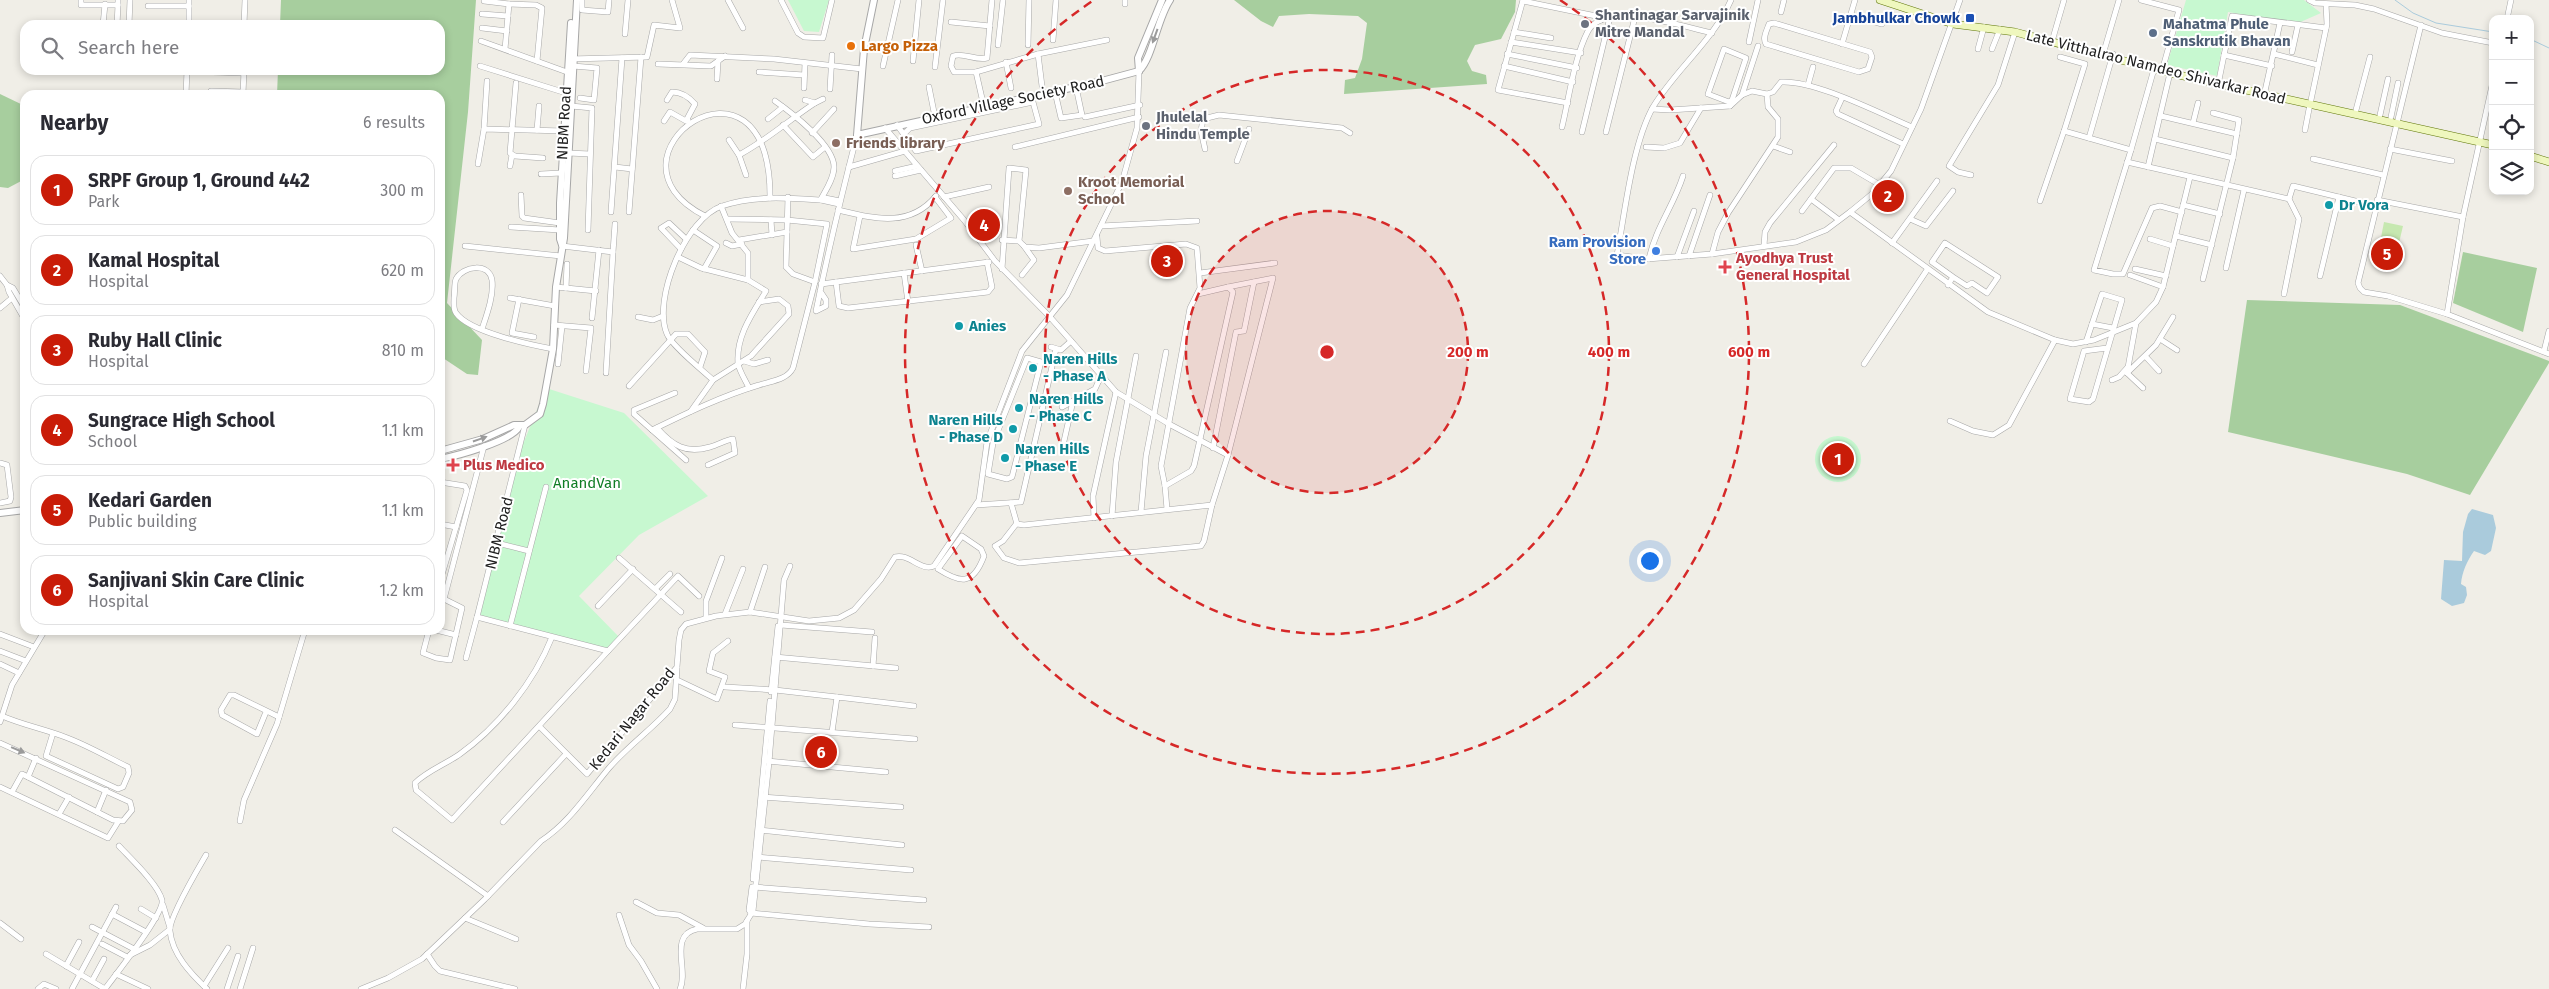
<!DOCTYPE html>
<html lang="en">
<head>
<meta charset="utf-8">
<style>
  :root { --surface:#fff; --page:#f7f7f7; --text:#2b2b33; --muted:#7c7c81; --line:#e1e1e2; --accent:#c91c08 }
  body { margin:0; font-family:"Fira Sans",sans-serif; background:var(--page); color:var(--text) }
  .controls { position:absolute; right:15px; top:15px; display:grid; overflow:hidden; border-radius:10px; box-shadow:0 2px 8px #0003 }
  .controls button { width:45px; height:45px; display:grid; place-items:center; padding:0; border:0; border-bottom:1px solid var(--line); background:var(--surface); color:var(--text); font:25px sans-serif }
  .you { position:absolute; left:1649px; top:560px; width:18px; height:18px; margin:-12px; border:4px solid #fff; border-radius:50%; background:#1a73e8; box-shadow:0 0 0 8px #1a73e833 }
  .badge { display:grid; place-items:center; width:32px; height:32px; border-radius:50%; background:var(--accent); color:#fff; font-size:16px; font-weight:700 }
  .pin { position:absolute; translate:-50% -50%; border:2px solid #fff; box-shadow:0 1px 5px #0006 }
  .list { margin:0; padding:0; list-style:none }
  h2 { display:flex; justify-content:space-between; align-items:center; height:65px; margin:0; padding:0 20px; font-size:21px }
  h2 small { font-size:16px; font-weight:400; color:var(--muted) }
  .list li { display:grid; grid-template-columns:32px 1fr auto; gap:15px; align-items:center; box-sizing:border-box; height:70px; margin:0 10px 10px; padding:0 10px; border:1px solid var(--line); border-radius:15px }
  .list b { display:block; font-size:19px; white-space:nowrap }
  .list p { margin:0; font-size:16px; white-space:nowrap; color:var(--muted) }
  .list em { font-size:16px; font-style:normal; color:var(--muted) }
  .icon { flex:none; width:28px; height:28px; fill:none; stroke:currentColor; stroke-width:2; stroke-linecap:round; stroke-linejoin:round }
  .map { position:relative; flex:none; width:2549px; height:989px; overflow:hidden }
  .search { position:absolute; background:var(--surface); box-shadow:0 2px 8px #0003; left:20px; top:20px; width:425px; height:55px; display:flex; align-items:center; gap:12px; box-sizing:border-box; padding:0 18px; border-radius:15px; color:var(--muted); font-size:19px }
  .panel { position:absolute; background:var(--surface); box-shadow:0 2px 8px #0003; left:20px; top:90px; width:425px; height:545px; border-radius:15px }
  .map>svg:first-child { display:block }
  .grass { fill:#c6e8b0 }
  .forest { fill:#a7ce9e }
  .park { fill:#c7f8d0 }
  .water { fill:#aacbdc }
  .lines { fill:none; stroke-linecap:round; stroke-linejoin:round }
  .stream { stroke:#aacbdc; stroke-width:1 }
  .minor-casing { stroke:#a7a7a7; stroke-width:6 }
  .tertiary-casing { stroke:#a7a7a7; stroke-width:8 }
  .secondary-casing { stroke:#5f7609; stroke-width:8 }
  .minor { stroke:#fff; stroke-width:5 }
  .tertiary { stroke:#fff; stroke-width:6 }
  .secondary { stroke:#eff7be; stroke-width:7 }
  .oneway { fill:#9b9b9b }
  .ring { fill:none; stroke:#d62828; stroke-width:2.5; stroke-dasharray:9 6 }
  .transit-dot { fill:#1a4fb4; stroke:#fff; stroke-width:2 }
  .worship-dot { fill:#6b7280; stroke:#fff; stroke-width:2 }
  .service-dot { fill:#5c6f8a; stroke:#fff; stroke-width:2 }
  .food-dot { fill:#e8710a; stroke:#fff; stroke-width:2 }
  .education-dot { fill:#8d6e63; stroke:#fff; stroke-width:2 }
  .culture-dot { fill:#0f9aa8; stroke:#fff; stroke-width:2 }
  .shop-dot { fill:#3f7fe0; stroke:#fff; stroke-width:2 }
  .health-dot { fill:#e0444e; stroke:#fff; stroke-width:2 }
  .labels { text-anchor:middle; stroke-width:4; stroke-linejoin:round; paint-order:stroke }
  .worship-label { font-size:15px; font-weight:bold; fill:#5b616d; stroke:#fff; text-anchor:start }
  .transit-label { font-size:15px; font-weight:bold; fill:#164399; stroke:#fff; text-anchor:end }
  .service-label { font-size:15px; font-weight:bold; fill:#4e5e75; stroke:#fff; text-anchor:start }
  .food-label { font-size:15px; font-weight:bold; fill:#c56008; stroke:#fff; text-anchor:start }
  .street-label { font-size:15px; fill:#202020; stroke:#fff }
  .education-label { font-size:15px; font-weight:bold; fill:#785e54; stroke:#fff; text-anchor:start }
  .culture-label { font-size:15px; font-weight:bold; fill:#0d838f; stroke:#fff; text-anchor:start }
  .shop-label { font-size:15px; font-weight:bold; fill:#366cbe; stroke:#fff; text-anchor:end }
  .health-label { font-size:15px; font-weight:bold; fill:#be3a42; stroke:#fff; text-anchor:start }
  .park-label { font-size:15px; fill:#107d25; stroke:#fff }
  .centre { fill:#d62828; stroke:#fff; stroke-width:2.5 }
  .ring-label { font-size:15px; text-anchor:middle; font-weight:bold; fill:#d62828; stroke:#fff; stroke-width:4; stroke-linejoin:round; paint-order:stroke }
</style>
</head>
<body>
<div class="map">
<svg width="2549" height="989" viewBox="0 0 2549 989">
  <rect width="100%" height="100%" fill="#f0eee7"/>
  <!-- grass -->
  <path class="grass" d="M 2384,222 L 2403,226 L 2397,251 L 2379,248 Z"/>
  <!-- forest -->
  <g class="forest">
    <path d="M 281,0 L 476,0 L 468,112 L 447,303 L 482,340 L 478,375 L 467,374 L 440,356 L 440,95 L 277,95 L 278,70 L 440,70 L 440,25 L 280,25 Z"/>
    <path d="M 1234,0 L 1516,0 L 1515,12 L 1501,39 L 1475,45 L 1467,61 L 1472,71 L 1486,75 L 1487,84 L 1344,94 L 1345,80 L 1355,78 L 1362,59 L 1367,23 L 1358,16 L 1309,14 L 1279,16 L 1273,27 L 1261,21 Z"/>
    <path d="M 0,94 L 25,106 L 25,179 L 8,188 L 0,187 Z"/>
    <path d="M 2463,252 L 2537,268 L 2523,332 L 2453,303 Z"/>
    <path d="M 2247,300 L 2400,305 L 2549,361 L 2549,363 L 2470,495 L 2407,474 L 2228,432 Z"/>
  </g>
  <!-- park -->
  <g class="park">
    <path d="M 788,0 L 829,0 L 819,32 L 804,31 Z"/>
    <path d="M 2186,0 L 2304,0 L 2321,13 L 2296,24 L 2228,12 L 2217,76 L 2167,65 Z"/>
    <path d="M 546,388 L 624,413 L 708,496 L 639,535 L 579,596 L 620,638 L 608,651 L 475,614 L 518,456 Z"/>
    <circle cx="1838" cy="459" r="23"/>
  </g>
  <!-- water -->
  <path class="water" d="M 2472,509 L 2493,515 L 2496,528 L 2491,551 L 2485,555 L 2474,551 C 2467,561 2462,572 2461,584 L 2466,587 L 2467,595 L 2464,603 L 2452,606 L 2441,599 L 2444,560 L 2462,561 L 2463,532 L 2468,514 Z"/>
  <g class="lines">
    <!-- stream -->
    <g class="stream">
      <path d="M 2395,0 L 2413,13 L 2436,23 L 2493,32"/>
      <path d="M 2530,39 L 2549,48"/>
    </g>
    <!-- minor casing -->
    <g class="minor-casing">
      <g id="minor">
        <path d="M 81,0 L 81,5 L 118,5 L 118,0"/>
        <path d="M 582,0 L 582,10 L 608,12 L 609,0"/>
        <path d="M 728,0 L 743,28"/>
        <path d="M 781,0 L 798,33 L 804,37 L 823,38 L 832,0"/>
        <path d="M 992,0 L 987,58 C 975,61 964,52 953,56 L 951,66 L 954,72 L 976,72 L 1038,54 L 1042,86"/>
        <path d="M 1523,0 L 1498,90 L 1568,103"/>
        <path d="M 1731,0 C 1713,41 1676,69 1653,107 C 1632,145 1625,212 1617,255 L 1647,259 L 1712,254 L 1796,242 L 1826,230 L 1850,212 L 1872,194 L 1891,171 L 1921,109 L 1960,0"/>
        <path d="M 2141,0 L 2179,10 L 2162,71"/>
        <path d="M 2309,0 L 2315,3 L 2355,5 L 2374,9 L 2442,33 L 2493,43"/>
        <path d="M 484,1 L 509,4 L 505,49"/>
        <path d="M 1523,1 L 1596,16 L 1601,20"/>
        <path d="M 509,4 L 536,5 L 542,8 L 537,61"/>
        <path d="M 1125,4 L 1125,0"/>
        <path d="M 148,6 L 189,6"/>
        <path d="M 1781,12 L 1784,0"/>
        <path d="M 482,14 L 508,16"/>
        <path d="M 1851,15 L 1882,24"/>
        <path d="M 2507,19 L 2511,0"/>
        <path d="M 951,22 L 990,26"/>
        <path d="M 1774,23 L 1870,52 L 1872,57 L 1868,69 L 1859,72 L 1766,44 C 1762,38 1767,30 1769,24 Z"/>
        <path d="M 103,25 L 105,4"/>
        <path d="M 117,25 L 118,5"/>
        <path d="M 129,25 L 130,0"/>
        <path d="M 189,25 L 189,0"/>
        <path d="M 244,25 L 245,0"/>
        <path d="M 2421,25 L 2358,283 L 2360,288 L 2364,292 L 2388,296 L 2447,314 L 2463,217 L 2493,81"/>
        <path d="M 482,28 L 507,31"/>
        <path d="M 1514,32 L 1551,38"/>
        <path d="M 625,34 L 628,0"/>
        <path d="M 2053,38 L 2064,0"/>
        <path d="M 1053,40 L 1056,0"/>
        <path d="M 481,41 L 567,72"/>
        <path d="M 1511,42 L 1581,53"/>
        <path d="M 1749,42 L 1758,0"/>
        <path d="M 1842,44 L 1855,0"/>
        <path d="M 998,45 L 1003,0"/>
        <path d="M 1028,45 L 1029,0"/>
        <path d="M 1978,49 L 1984,27"/>
        <path d="M 1992,49 L 2000,29"/>
        <path d="M 2104,51 L 2119,0"/>
        <path d="M 2292,52 L 2298,25"/>
        <path d="M 1038,54 L 1107,40"/>
        <path d="M 1507,54 L 1577,68"/>
        <path d="M 2274,54 L 2318,65"/>
        <path d="M 2224,55 L 2272,66"/>
        <path d="M 2060,57 L 2085,64 L 2064,131"/>
        <path d="M 570,59 L 647,57 L 654,25 L 680,28 L 672,0"/>
        <path d="M 913,61 L 919,0"/>
        <path d="M 1006,62 L 1011,88"/>
        <path d="M 658,64 L 711,66 L 725,56"/>
        <path d="M 683,64 L 690,55 L 774,59 L 862,69"/>
        <path d="M 480,66 L 566,93"/>
        <path d="M 573,66 L 597,68 L 594,100 L 580,98"/>
        <path d="M 883,66 L 898,0"/>
        <path d="M 1504,66 L 1573,82"/>
        <path d="M 935,67 L 943,0"/>
        <path d="M 213,72 L 243,73"/>
        <path d="M 759,72 L 804,75"/>
        <path d="M 976,72 L 984,107"/>
        <path d="M 717,79 L 718,61"/>
        <path d="M 2219,80 L 2232,16 L 2326,28"/>
        <path d="M 516,83 L 510,153 L 515,156 L 543,158"/>
        <path d="M 1808,85 L 1813,67"/>
        <path d="M 929,87 L 935,117"/>
        <path d="M 804,88 L 805,63"/>
        <path d="M 830,89 L 832,55"/>
        <path d="M 211,91 L 243,92"/>
        <path d="M 2265,91 L 2280,23"/>
        <path d="M 1055,92 L 1061,118 L 1082,115 L 1076,87"/>
        <path d="M 243,94 L 244,70"/>
        <path d="M 186,95 L 187,70"/>
        <path d="M 1742,95 L 1758,46"/>
        <path d="M 1842,98 L 1836,111 L 1838,114 L 1903,144"/>
        <path d="M 667,100 L 672,92 C 681,92 689,97 695,104 L 687,119"/>
        <path d="M 805,100 L 815,103 L 823,99"/>
        <path d="M 2311,100 L 2327,24 L 2326,4"/>
        <path d="M 775,101 C 792,113 834,145 834,167 C 834,178 826,190 821,199"/>
        <path d="M 571,106 L 592,108 L 588,230"/>
        <path d="M 1730,106 L 1746,58 L 1724,49 L 1708,94 L 1729,102 L 1732,100"/>
        <path d="M 1652,109 L 1670,110 L 1730,106 L 1742,95 L 1752,91 L 1767,94 L 1773,92 L 1781,82 C 1815,80 1879,113 1912,127"/>
        <path d="M 2356,110 L 2370,57"/>
        <path d="M 2380,115 L 2388,79"/>
        <path d="M 2161,116 L 2237,134"/>
        <path d="M 1085,117 L 1140,105"/>
        <path d="M 2391,117 L 2398,83"/>
        <path d="M 768,119 L 783,107"/>
        <path d="M 664,121 L 670,112 L 686,121 L 688,120"/>
        <path d="M 2193,123 L 2198,103"/>
        <path d="M 783,125 L 813,157 L 825,147"/>
        <path d="M 897,125 L 916,151 L 1039,124 L 1033,102 L 910,128 L 904,134"/>
        <path d="M 1562,127 C 1569,98 1574,58 1588,31 C 1604,0 1685,27 1712,33"/>
        <path d="M 885,128 L 964,220 L 995,261 L 1050,317 L 1116,392 L 1169,424 L 1228,455 L 1212,505"/>
        <path d="M 484,129 L 487,81"/>
        <path d="M 537,130 L 539,106"/>
        <path d="M 2305,130 L 2310,104"/>
        <path d="M 1582,132 L 1610,17"/>
        <path d="M 1606,132 L 1635,17"/>
        <path d="M 812,133 L 834,109"/>
        <path d="M 2089,138 L 2113,54"/>
        <path d="M 2155,139 L 2233,158"/>
        <path d="M 729,140 L 739,155 L 746,175"/>
        <path d="M 1773,146 L 1790,152"/>
        <path d="M 1015,147 L 1139,117"/>
        <path d="M 1646,147 L 1664,148 L 1680,143 L 1701,108"/>
        <path d="M 1205,149 L 1201,131 L 1203,119 L 1219,115 L 1342,128 L 1350,133"/>
        <path d="M 2390,149 L 2452,161"/>
        <path d="M 2131,150 L 2154,69"/>
        <path d="M 568,153 L 590,154"/>
        <path d="M 739,155 C 767,140 789,120 815,103"/>
        <path d="M 2313,159 L 2383,175"/>
        <path d="M 1237,161 L 1249,129"/>
        <path d="M 2127,162 L 2289,199"/>
        <path d="M 478,164 L 484,129 L 564,131"/>
        <path d="M 510,166 L 512,155"/>
        <path d="M 615,167 L 632,169"/>
        <path d="M 849,167 L 905,151"/>
        <path d="M 2148,167 L 2170,73"/>
        <path d="M 895,171 L 917,166"/>
        <path d="M 541,174 L 561,173"/>
        <path d="M 1971,175 L 1958,172 L 1949,166 L 1998,85 L 2015,32"/>
        <path d="M 895,176 L 921,170"/>
        <path d="M 521,195 L 522,216 L 524,218 L 560,223"/>
        <path d="M 788,197 L 786,267 L 793,274 L 815,282"/>
        <path d="M 944,197 L 989,187"/>
        <path d="M 1811,199 L 1839,220"/>
        <path d="M 821,200 L 839,204"/>
        <path d="M 2377,200 L 2463,217"/>
        <path d="M 2040,201 L 2064,131 L 2131,150 L 2094,270 L 2113,274 L 2123,274 L 2152,208 L 2160,206 L 2182,212"/>
        <path d="M 2183,205 L 2220,214"/>
        <path d="M 721,206 L 732,233 L 748,253 L 748,280 L 766,291 C 752,314 736,336 738,363 C 739,371 746,381 749,388"/>
        <path d="M 838,210 C 872,218 909,229 936,196"/>
        <path d="M 1802,211 L 1834,168 L 1851,168 L 1880,185"/>
        <path d="M 611,212 L 622,58"/>
        <path d="M 629,212 L 641,57"/>
        <path d="M 1850,212 L 1988,312 L 2055,340 L 2073,344 L 2094,340 L 2136,323 L 2156,302 L 2163,287 L 2190,177"/>
        <path d="M 705,216 C 588,157 771,28 770,198"/>
        <path d="M 860,216 L 853,249 L 916,239 L 951,218 L 935,197"/>
        <path d="M 1910,219 L 1926,226 L 1953,191"/>
        <path d="M 771,220 L 772,235"/>
        <path d="M 1101,226 L 1197,221"/>
        <path d="M 511,227 L 560,230"/>
        <path d="M 693,230 L 717,246 L 704,269"/>
        <path d="M 2176,236 L 2212,245"/>
        <path d="M 1097,237 L 1098,248 L 1105,251 L 1186,244 L 1197,248 L 1200,288 L 1190,308 L 1161,466 L 1165,486 L 1167,509"/>
        <path d="M 2150,239 L 2173,246"/>
        <path d="M 739,240 L 787,232"/>
        <path d="M 1002,240 L 1019,241"/>
        <path d="M 726,243 L 732,246 L 742,244"/>
        <path d="M 1892,243 L 1937,181"/>
        <path d="M 916,245 L 922,271"/>
        <path d="M 465,246 L 561,256"/>
        <path d="M 562,246 L 613,252 L 606,373"/>
        <path d="M 1764,246 L 1765,232 L 1770,223 L 1834,145"/>
        <path d="M 681,249 L 661,228 L 669,223 L 686,239"/>
        <path d="M 613,252 L 615,224"/>
        <path d="M 1712,254 L 1718,232 L 1728,213 L 1778,137 L 1778,119 L 1768,107 L 1767,94"/>
        <path d="M 1689,256 L 1710,195"/>
        <path d="M 678,257 L 701,268 L 748,280"/>
        <path d="M 1677,257 L 1694,211"/>
        <path d="M 1649,259 C 1655,229 1674,205 1683,176"/>
        <path d="M 2226,268 L 2244,190"/>
        <path d="M 1002,269 L 1009,168 L 1026,170 L 1019,241 L 1025,247 L 1039,248 L 1093,241"/>
        <path d="M 2135,269 L 2166,276"/>
        <path d="M 904,273 L 908,302"/>
        <path d="M 1200,273 L 1275,263"/>
        <path d="M 1022,275 L 1034,260 L 1024,246"/>
        <path d="M 2130,275 L 2163,287"/>
        <path d="M 0,276 L 7,285 L 13,288 L 25,308"/>
        <path d="M 2320,276 L 2339,197"/>
        <path d="M 2203,279 L 2233,158 L 2239,120 L 2213,113"/>
        <path d="M 836,282 L 839,306 L 848,308 L 988,292 L 992,287 L 987,262"/>
        <path d="M 821,284 L 989,262"/>
        <path d="M 7,285 L 9,292 L 25,320"/>
        <path d="M 1948,285 L 1953,277 L 1967,286 L 1972,283 L 1987,293 L 1998,277 L 1945,243 L 1932,262 L 1953,277"/>
        <path d="M 556,287 L 596,291"/>
        <path d="M 1228,287 L 1273,278 L 1228,455"/>
        <path d="M 566,288 L 567,264"/>
        <path d="M 820,291 L 826,300 L 826,306 L 816,311 C 828,252 842,193 857,135"/>
        <path d="M 2284,294 L 2299,219 L 2289,199 L 2293,186 L 2376,206"/>
        <path d="M 510,298 L 555,306"/>
        <path d="M 519,299 L 512,333 L 534,337"/>
        <path d="M 0,308 L 12,298"/>
        <path d="M 2447,314 L 2549,354"/>
        <path d="M 638,317 L 653,320 L 663,316"/>
        <path d="M 592,318 L 599,250"/>
        <path d="M 2136,323 L 2127,373 L 2156,345 L 2173,317"/>
        <path d="M 2092,324 L 2113,328"/>
        <path d="M 554,325 L 591,328 L 586,371"/>
        <path d="M 482,329 C 487,314 494,295 492,280 C 489,262 463,266 456,279 C 454,284 455,292 454,298 C 454,303 453,309 456,313 C 469,332 531,345 553,349"/>
        <path d="M 2160,339 L 2177,350"/>
        <path d="M 2086,342 L 2102,294 L 2122,300 L 2093,399 L 2089,402 L 2070,399 L 2084,351 L 2107,348"/>
        <path d="M 1051,347 L 1061,350 L 1071,341"/>
        <path d="M 2544,351 L 2549,331"/>
        <path d="M 2146,357 L 2159,371"/>
        <path d="M 1027,358 L 1041,362 L 1012,477 L 1007,479 L 988,474 L 993,443 Z"/>
        <path d="M 744,361 L 754,364 L 768,360"/>
        <path d="M 558,364 L 562,326"/>
        <path d="M 1864,364 L 1927,270"/>
        <path d="M 2127,373 L 2143,388"/>
        <path d="M 713,380 L 751,356 L 789,314 L 788,306 L 779,299 L 759,302"/>
        <path d="M 2112,380 L 2119,377 L 2128,367"/>
        <path d="M 629,386 L 676,334 L 688,334 L 705,352 L 700,367"/>
        <path d="M 675,393 L 634,410 L 634,414 L 652,430 C 687,413 722,396 759,385 C 771,381 787,380 793,368 L 815,282 L 827,224 L 787,220 L 727,219"/>
        <path d="M 1062,407 L 1095,389 L 1101,376"/>
        <path d="M 691,411 L 713,380 C 702,370 671,345 667,334 C 652,299 686,218 722,206 C 754,195 789,198 821,200 L 825,198 L 840,201"/>
        <path d="M 1950,421 L 1973,431 L 1993,435 L 2009,425 L 2055,340"/>
        <path d="M 525,425 L 477,617 L 608,651 L 678,576 L 699,596"/>
        <path d="M 657,428 C 673,446 686,454 710,447 C 718,445 725,440 733,439 L 735,453 L 708,465"/>
        <path d="M 652,430 L 686,460"/>
        <path d="M 1213,448 L 1236,332 L 1244,331 L 1254,282"/>
        <path d="M 1062,450 L 1073,401"/>
        <path d="M 0,463 L 7,465 L 11,497 L 10,501 L 0,503"/>
        <path d="M 440,482 L 465,486 L 467,490 L 441,578"/>
        <path d="M 1165,486 L 1191,471 L 1194,466 L 1233,292 L 1228,287 L 1198,294"/>
        <path d="M 1011,503 L 1017,524 L 1024,525 L 1212,505 L 1204,541 L 1201,546 L 1019,563 L 1004,558 L 995,546 L 1003,541 L 1017,523"/>
        <path d="M 976,505 L 1021,502 L 1056,349"/>
        <path d="M 1141,512 L 1146,456 L 1166,352"/>
        <path d="M 1112,516 L 1116,462 L 1136,356"/>
        <path d="M 1094,518 L 1093,496 L 1116,392"/>
        <path d="M 440,524 L 456,527"/>
        <path d="M 962,536 L 981,549 L 984,556 C 973,586 960,583 938,569 Z"/>
        <path d="M 497,543 L 529,551"/>
        <path d="M 619,558 L 681,612"/>
        <path d="M 655,589 L 670,574"/>
        <path d="M 598,606 L 633,569"/>
        <path d="M 750,612 L 765,567"/>
        <path d="M 725,614 L 743,569"/>
        <path d="M 706,618 L 706,601 L 722,558"/>
        <path d="M 781,625 L 872,632"/>
        <path d="M 510,626 L 546,487"/>
        <path d="M 429,630 L 423,653 L 436,658 L 450,660 L 462,608 L 444,599 L 484,446"/>
        <path d="M 436,630 L 456,635"/>
        <path d="M 0,634 L 34,647"/>
        <path d="M 552,637 C 534,682 499,726 460,754 C 446,764 427,771 415,783 L 416,790 L 452,820 L 608,651"/>
        <path d="M 0,651 L 26,661"/>
        <path d="M 775,657 L 896,668"/>
        <path d="M 466,658 L 477,617"/>
        <path d="M 0,664 L 19,673"/>
        <path d="M 873,666 L 875,638"/>
        <path d="M 677,680 L 717,699 L 725,677 L 709,671 L 713,653 L 728,641"/>
        <path d="M 725,687 L 775,690 L 837,697"/>
        <path d="M 771,692 L 778,626"/>
        <path d="M 266,712 L 257,734 L 222,715 L 221,710 L 230,695 L 234,695 L 279,717"/>
        <path d="M 2,716 C 23,725 44,729 65,737 C 87,745 107,757 128,767 L 129,773 L 123,787 L 118,789 L 46,756 L 53,733"/>
        <path d="M 0,722 L 12,685 L 45,630"/>
        <path d="M 735,725 L 915,739"/>
        <path d="M 540,727 L 587,774 L 677,667 L 679,640 L 681,630 L 686,624 L 716,616 L 750,612 L 809,621 L 839,618 L 854,610 L 881,579 L 895,557 C 909,553 921,572 934,566 L 979,500 L 987,442 L 1022,351 L 1067,295 L 1122,182 L 1137,128 L 1139,71"/>
        <path d="M 832,732 L 837,697 L 914,706"/>
        <path d="M 0,743 L 130,802 L 132,810 L 123,821 L 113,820 L 22,774 L 12,792"/>
        <path d="M 767,761 L 886,772"/>
        <path d="M 28,777 L 36,758"/>
        <path d="M 0,787 L 108,838 L 118,822"/>
        <path d="M 762,797 L 901,807"/>
        <path d="M 97,812 L 106,790"/>
        <path d="M 59,814 L 69,797"/>
        <path d="M 240,821 L 244,800 L 277,724 L 305,630"/>
        <path d="M 503,822 L 566,754"/>
        <path d="M 395,830 L 488,896"/>
        <path d="M 760,830 L 902,845"/>
        <path d="M 206,855 C 198,869 168,919 170,931 C 172,954 191,974 207,989"/>
        <path d="M 757,857 L 911,870"/>
        <path d="M 753,879 L 770,701"/>
        <path d="M 753,887 L 924,900"/>
        <path d="M 636,902 L 657,913 L 679,915 L 703,928"/>
        <path d="M 163,905 L 170,928"/>
        <path d="M 141,909 L 156,918"/>
        <path d="M 751,913 L 749,910 L 752,887"/>
        <path d="M 751,913 L 869,924 L 929,927"/>
        <path d="M 112,914 L 146,932"/>
        <path d="M 619,915 L 629,945 L 641,961 L 657,989"/>
        <path d="M 465,918 L 516,939"/>
        <path d="M 0,923 L 21,939"/>
        <path d="M 92,927 L 134,949"/>
        <path d="M 102,944 L 127,957"/>
        <path d="M 46,954 L 105,989 C 116,974 165,913 162,900 C 158,884 130,858 119,846"/>
        <path d="M 427,954 L 435,966 L 440,971 L 515,989"/>
        <path d="M 130,955 L 150,945 L 169,930"/>
        <path d="M 66,966 L 79,942"/>
        <path d="M 116,974 L 148,989"/>
        <path d="M 92,981 L 104,959"/>
        <path d="M 204,986 L 228,948"/>
        <path d="M 38,989 L 44,984 L 56,989"/>
        <path d="M 72,989 L 116,907"/>
        <path d="M 227,989 L 238,956"/>
        <path d="M 240,989 L 253,948"/>
        <path d="M 361,989 L 388,978 L 422,959 L 485,899 L 541,841 C 569,823 588,793 609,768 C 628,746 651,730 670,709 L 675,699 L 677,668"/>
        <path d="M 680,989 C 689,970 668,935 697,929 L 737,929 L 745,924 L 753,911 L 769,762 L 784,580 L 790,566"/>
        <path d="M 743,989 L 747,954 L 747,921"/>
      </g>
    </g>
    <!-- tertiary casing -->
    <g class="tertiary-casing">
      <g id="tertiary">
        <path d="M 874,0 L 864,49 L 857,135 L 1098,82 L 1139,71"/>
        <path d="M 1139,71 C 1153,57 1157,19 1170,0"/>
        <path d="M 1139,71 L 1138,58 L 1162,0"/>
        <path d="M 562,245 L 560,239 L 560,203 L 571,23"/>
        <path d="M 440,451 L 483,439 L 514,425 L 525,425 L 540,414 L 543,404 L 553,349 L 556,287 L 564,238 L 577,0"/>
        <path d="M 440,459 C 456,456 512,441 519,427"/>
        <path d="M 0,513 L 25,510"/>
      </g>
    </g>
    <!-- secondary casing -->
    <g class="secondary-casing">
      <g id="secondary">
        <path d="M 1880,0 L 1953,24 L 2015,32 L 2170,73 L 2493,145"/>
        <path d="M 2530,156 L 2549,162"/>
      </g>
    </g>
    <!-- minor -->
    <use href="#minor" class="minor"/>
    <!-- tertiary -->
    <use href="#tertiary" class="tertiary"/>
    <!-- secondary -->
    <use href="#secondary" class="secondary"/>
  </g>
  <!-- one-way arrows -->
  <defs><path id="oneway-solid" d="M-6-.8H1V-3.2L6.5 0L1 3.2V.8H-6Z" transform="scale(1.25)"/></defs>
  <g class="oneway">
    <use href="#oneway-solid" transform="translate(1155 36) rotate(110)"/>
    <use href="#oneway-solid" transform="translate(480 439) rotate(-19)"/>
    <use href="#oneway-solid" transform="translate(18 750) rotate(23)"/>
  </g>
  <!-- distance rings -->
  <circle cx="1327" cy="352" r="141" fill="#d62828" fill-opacity=".12"/>
  <g class="ring">
    <circle cx="1327" cy="352" r="141"/>
    <circle cx="1327" cy="352" r="282"/>
    <path d="M1560 0A422 422 0 1 1 1094 0"/>
  </g>
  <!-- markers -->
  <rect class="transit-dot" x="1965" y="13" width="10" height="10" rx="2.5"/>
  <g class="worship-dot">
    <circle cx="1585" cy="24" r="5"/>
    <circle cx="1146" cy="126" r="5"/>
  </g>
  <circle class="service-dot" cx="2153" cy="33" r="5"/>
  <circle class="food-dot" cx="851" cy="46" r="5"/>
  <g class="education-dot">
    <circle cx="836" cy="143" r="5"/>
    <circle cx="1068" cy="191" r="5"/>
  </g>
  <g class="culture-dot">
    <circle cx="2329" cy="205" r="5"/>
    <circle cx="959" cy="326" r="5"/>
    <circle cx="1033" cy="368" r="5"/>
    <circle cx="1019" cy="408" r="5"/>
    <circle cx="1013" cy="429" r="5"/>
    <circle cx="1005" cy="458" r="5"/>
  </g>
  <circle class="shop-dot" cx="1656" cy="251" r="5"/>
  <g class="health-dot">
    <path d="M1722.5 259.5h5v5h5v5h-5v5h-5v-5h-5v-5h5z"/>
    <path d="M450.5 457.5h5v5h5v5h-5v5h-5v-5h-5v-5h5z"/>
  </g>
  <g class="labels">
    <!-- worship labels -->
    <g class="worship-label">
      <text x="1595" y="20">Shantinagar Sarvajinik<tspan x="1595" dy="17">Mitre Mandal</tspan></text>
      <text x="1156" y="122">Jhulelal<tspan x="1156" dy="17">Hindu Temple</tspan></text>
    </g>
    <!-- transit labels -->
    <g class="transit-label">
      <text x="1960" y="23">Jambhulkar Chowk</text>
    </g>
    <!-- service labels -->
    <g class="service-label">
      <text x="2163" y="29">Mahatma Phule<tspan x="2163" dy="17">Sanskrutik Bhavan</tspan></text>
    </g>
    <!-- food labels -->
    <g class="food-label">
      <text x="861" y="51">Largo Pizza</text>
    </g>
    <!-- street labels -->
    <g class="street-label">
      <text transform="translate(2156 67) rotate(14)" y="5">Late Vitthalrao Namdeo Shivarkar Road</text>
      <text transform="translate(1013 100) rotate(-12)" y="5">Oxford Village Society Road</text>
      <text transform="translate(564 123) rotate(-87)" y="5">NIBM Road</text>
      <text transform="translate(499 533) rotate(-76)" y="5">NIBM Road</text>
      <text transform="translate(632 719) rotate(-51)" y="5">Kedari Nagar Road</text>
    </g>
    <!-- education labels -->
    <g class="education-label">
      <text x="846" y="148">Friends library</text>
      <text x="1078" y="187">Kroot Memorial<tspan x="1078" dy="17">School</tspan></text>
    </g>
    <!-- culture labels -->
    <g class="culture-label">
      <text x="2339" y="210">Dr Vora</text>
      <text x="969" y="331">Anies</text>
      <text x="1043" y="364">Naren Hills<tspan x="1043" dy="17">- Phase A</tspan></text>
      <text x="1029" y="404">Naren Hills<tspan x="1029" dy="17">- Phase C</tspan></text>
      <text x="1003" y="425" text-anchor="end">Naren Hills<tspan x="1003" dy="17">- Phase D</tspan></text>
      <text x="1015" y="454">Naren Hills<tspan x="1015" dy="17">- Phase E</tspan></text>
    </g>
    <!-- shop labels -->
    <g class="shop-label">
      <text x="1646" y="247">Ram Provision<tspan x="1646" dy="17">Store</tspan></text>
    </g>
    <!-- health labels -->
    <g class="health-label">
      <text x="1736" y="263">Ayodhya Trust<tspan x="1736" dy="17">General Hospital</tspan></text>
      <text x="463" y="470">Plus Medico</text>
    </g>
    <!-- park labels -->
    <g class="park-label">
      <text x="587" y="488">AnandVan</text>
    </g>
  </g>
  <circle cx="1327" cy="352" r="8" class="centre"/>
  <g class="ring-label">
    <text x="1468" y="357">200 m</text>
    <text x="1609" y="357">400 m</text>
    <text x="1749" y="357">600 m</text>
  </g>
</svg>
<div class="controls">
<button>+</button>
<button>−</button>
<button><svg class="icon" aria-label="locate" viewBox="0 0 24 24"><circle cx="12" cy="12" r="6"/><path d="M12 2v4M12 18v4M2 12h4M18 12h4"/></svg></button>
<button><svg class="icon" aria-label="layers" viewBox="0 0 24 24"><path d="M12 4l9 5-9 5-9-5zM3 14l9 5 9-5"/></svg></button>
</div>
<div class="you"></div>
<div class="pin badge" style="left:1838px;top:459px">1</div>
<div class="pin badge" style="left:1888px;top:196px">2</div>
<div class="pin badge" style="left:1167px;top:261px">3</div>
<div class="pin badge" style="left:984px;top:225px">4</div>
<div class="pin badge" style="left:2387px;top:254px">5</div>
<div class="pin badge" style="left:821px;top:752px">6</div>
<div class="search"><svg class="icon" aria-label="search" viewBox="0 0 24 24"><circle cx="10" cy="10" r="6"/><path d="M15 15l6 6"/></svg>Search here</div>
<section class="panel">
<h2>Nearby<small>6 results</small></h2>
<ul class="list">
<li><span class="badge">1</span><div><b>SRPF Group 1, Ground 442</b><p>Park</p></div><em>300 m</em></li>
<li><span class="badge">2</span><div><b>Kamal Hospital</b><p>Hospital</p></div><em>620 m</em></li>
<li><span class="badge">3</span><div><b>Ruby Hall Clinic</b><p>Hospital</p></div><em>810 m</em></li>
<li><span class="badge">4</span><div><b>Sungrace High School</b><p>School</p></div><em>1.1 km</em></li>
<li><span class="badge">5</span><div><b>Kedari Garden</b><p>Public building</p></div><em>1.1 km</em></li>
<li><span class="badge">6</span><div><b>Sanjivani Skin Care Clinic</b><p>Hospital</p></div><em>1.2 km</em></li>
</ul>
</section>
</div>
</body>
</html>
